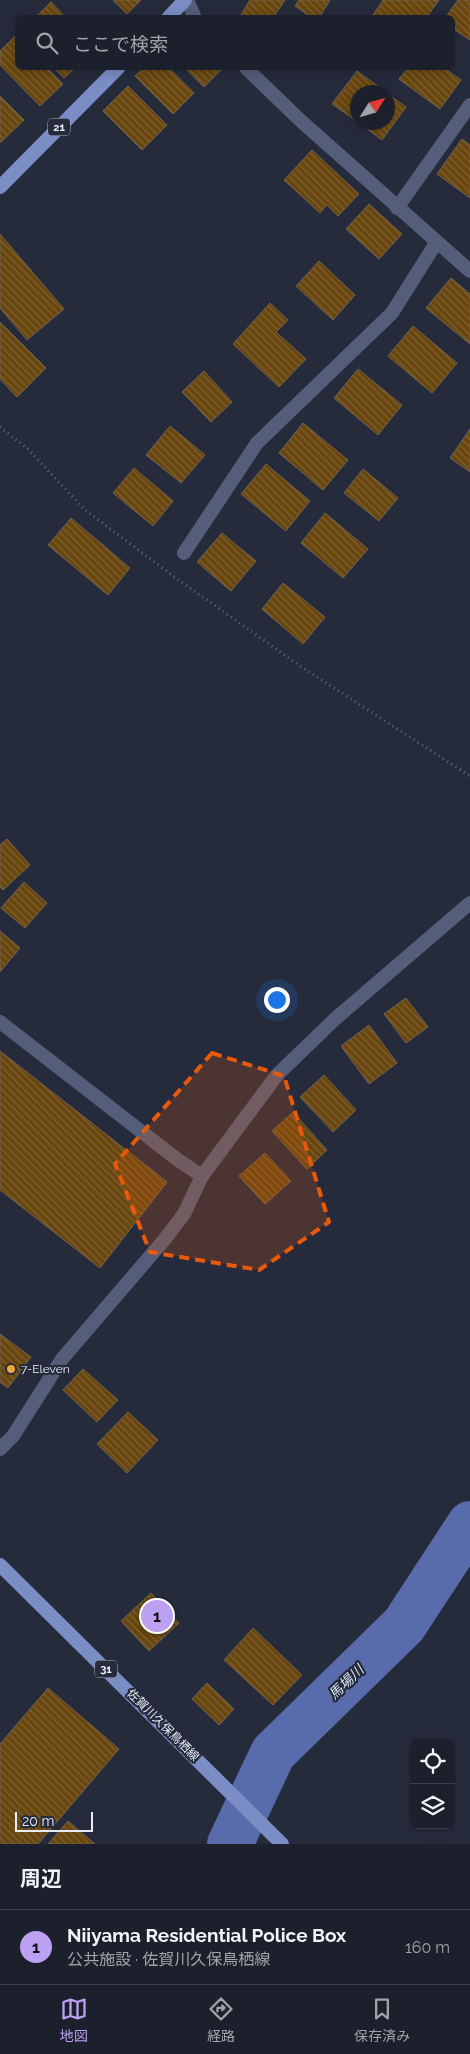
<!DOCTYPE html>
<html lang="ja">
<head>
<meta charset="utf-8">
<style>
  :root { --surface:#1c202d; --page:#292d39; --text:#f1f3f6; --muted:#a0a3aa; --line:#3a3e49; --accent:#bca0f2 }
  body { margin:0; font-family:Raleway,"Noto Sans JP",sans-serif; background:var(--page); color:var(--text) }
  .controls { position:absolute; right:15px; bottom:15px; display:grid; overflow:hidden; border-radius:8px; box-shadow:0 2px 12px #0003 }
  .controls button { width:45px; height:45px; display:grid; place-items:center; padding:0; border:0; border-bottom:1px solid var(--line); background:var(--surface); color:var(--text); font:25px sans-serif }
  .compass { position:absolute; left:350px; top:85px; width:45px; height:45px; border-radius:50%; background:var(--surface); box-shadow:0 2px 12px #0003; rotate:53deg }
  .scale { position:absolute; left:15px; bottom:12px; width:78px; box-sizing:border-box; padding-left:5px; border:2px solid #e6ebf6; border-top:0; font-size:14px; line-height:18px; white-space:nowrap; color:#e6ebf6; -webkit-text-stroke:4px #262b3c; paint-order:stroke }
  .you { position:absolute; left:276px; top:999px; width:18px; height:18px; margin:-12px; border:4px solid #fff; border-radius:50%; background:#1a73e8; box-shadow:0 0 0 8px #1a73e833 }
  .badge { display:grid; place-items:center; width:32px; height:32px; border-radius:50%; background:var(--accent); color:#111; font-size:16px; font-weight:700 }
  .pin { position:absolute; translate:-50% -50%; border:2px solid #fff; box-shadow:0 1px 5px #0006 }
  .list { margin:0; padding:0; list-style:none }
  h2 { display:flex; justify-content:space-between; align-items:center; height:65px; margin:0; padding:0 20px; font-size:21px }
  h2 small { font-size:16px; font-weight:400; color:var(--muted) }
  .list li { display:grid; grid-template-columns:32px 1fr auto; gap:15px; align-items:center; box-sizing:border-box; height:75px; padding:0 20px; border-top:1px solid var(--line) }
  .list b { display:block; font-size:19px; white-space:nowrap }
  .list p { margin:0; font-size:16px; white-space:nowrap; color:var(--muted) }
  .list em { font-size:16px; font-style:normal; color:var(--muted) }
  .icon { flex:none; width:28px; height:28px; fill:none; stroke:currentColor; stroke-width:2; stroke-linecap:round; stroke-linejoin:round }
  .map { position:relative; flex:none; width:470px; height:1844px; overflow:hidden }
  .search { position:absolute; background:var(--surface); box-shadow:0 2px 12px #0003; left:15px; right:15px; top:15px; height:55px; display:flex; align-items:center; gap:12px; box-sizing:border-box; padding:0 18px; border-radius:8px; color:var(--muted); font-size:19px }
  .sheet { height:140px; background:var(--surface) }
  nav { display:flex; justify-content:space-around; align-items:center; box-sizing:border-box; height:70px; border-top:1px solid var(--line); background:var(--surface); font-size:14px; color:var(--muted) }
  nav a { display:grid; justify-items:center; gap:2px }
  nav .on { color:var(--accent) }
  .map>svg:first-child { display:block }
  .lines { fill:none; stroke-linecap:round; stroke-linejoin:round }
  .river { stroke:#586bab; stroke-width:46 }
  .building { fill:url(#building-back-hatch); stroke:#706251 }
  .path { stroke:#646978; stroke-width:3; stroke-dasharray:1 4; stroke-linecap:butt }
  .minor { stroke:#545d79; stroke-width:14 }
  .primary { stroke:#7a8dc5; stroke-width:14 }
  .marked { fill:#e8590c; fill-opacity:0.2; stroke:#e8590c; stroke-width:4; stroke-dasharray:10 6; stroke-linejoin:round }
  .poi-dot { fill:#eea83c; stroke:#262b3c; stroke-width:2 }
  .labels { text-anchor:middle; stroke-width:4.5; stroke-linejoin:round; paint-order:stroke }
  .shield { fill:#262b3c; stroke:#acb1be; stroke-width:1 }
  .shield-label { font-size:11px; font-weight:bold; fill:#e6ebf6 }
  .poi-label { font-size:12px; fill:#e6ebf6; stroke:#262b3c; text-anchor:start }
  .street-label { font-size:12px; fill:#e6ebf6; stroke:#262b3c }
  .water-label { font-size:14px; font-style:italic; fill:#dce3f6; stroke:#262b3c }
</style>
</head>
<body>
<div class="map">
<svg width="470" height="1844" viewBox="0 0 470 1844">
  <defs>
    <pattern id="building-back-hatch" width="6" height="6" patternUnits="userSpaceOnUse" patternTransform="scale(1.25)"><rect width="6" height="6" fill="#68460e"/><path d="M-1 5l2 2M0 0l6 6M5-1l2 2" fill="none" stroke="#7e6132"/></pattern>
  </defs>
  <rect width="100%" height="100%" fill="#262b3c"/>
  <g class="lines">
    <!-- river -->
    <path class="river" d="M 230,1844 L 273,1753 L 404,1625 L 470,1524"/>
  </g>
  <!-- building -->
  <g class="building">
    <path d="M 113,0 L 141,0 L 127,14 Z"/>
    <path d="M 250,0 L 285,0 L 273,18 L 239,18 Z"/>
    <path d="M 299,0 L 330,0 L 319,18 L 312,18 L 295,6 Z"/>
    <path d="M 383,0 L 439,0 L 426,18 L 371,18 Z"/>
    <path d="M 458,0 L 470,0 L 470,40 L 452,28 L 452,18 L 445,18 Z"/>
    <path d="M 51,2 L 66,18 L 35,18 Z"/>
    <path d="M 16,35 L 18,68 L 47,68 L 63,84 L 40,106 L 0,65 L 0,51 Z"/>
    <path d="M 54,68 L 75,68 L 64,78 Z"/>
    <path d="M 144,68 L 169,68 L 194,93 L 173,114 L 135,76 Z"/>
    <path d="M 185,68 L 223,68 L 204,87 Z"/>
    <path d="M 408,68 L 444,68 L 461,80 L 440,109 L 399,79 Z"/>
    <path d="M 357,71 L 386,92 L 358,92 L 358,122 L 332,104 Z"/>
    <path d="M 128,86 L 167,125 L 142,150 L 103,111 Z"/>
    <path d="M 388,94 L 406,107 L 382,140 L 358,122 L 388,122 Z"/>
    <path d="M 0,96 L 24,120 L 0,143 Z"/>
    <path d="M 462,139 L 470,145 L 470,198 L 437,174 Z"/>
    <path d="M 312,150 L 359,194 L 338,216 L 327,205 L 320,213 L 284,180 Z"/>
    <path d="M 369,204 L 402,234 L 379,259 L 346,229 Z"/>
    <path d="M 0,234 L 64,309 L 27,340 L 0,308 Z"/>
    <path d="M 319,261 L 355,295 L 333,320 L 296,286 Z"/>
    <path d="M 451,278 L 470,294 L 470,344 L 426,308 Z"/>
    <path d="M 270,303 L 288,320 L 276,332 L 306,359 L 279,387 L 233,344 Z"/>
    <path d="M 0,322 L 46,368 L 17,397 L 0,379 Z"/>
    <path d="M 413,326 L 457,363 L 432,393 L 388,356 Z"/>
    <path d="M 358,369 L 402,405 L 378,435 L 334,398 Z"/>
    <path d="M 204,371 L 232,402 L 211,422 L 182,392 Z"/>
    <path d="M 303,423 L 348,460 L 323,490 L 279,453 Z"/>
    <path d="M 170,426 L 205,455 L 181,483 L 146,455 Z"/>
    <path d="M 470,429 L 470,472 L 450,458 Z"/>
    <path d="M 266,464 L 310,501 L 286,531 L 241,494 Z"/>
    <path d="M 134,468 L 173,501 L 153,526 L 113,493 Z"/>
    <path d="M 363,469 L 398,498 L 379,521 L 344,493 Z"/>
    <path d="M 325,513 L 368,549 L 343,578 L 301,543 Z"/>
    <path d="M 71,518 L 130,568 L 108,595 L 48,545 Z"/>
    <path d="M 222,533 L 256,561 L 231,591 L 197,562 Z"/>
    <path d="M 283,583 L 325,617 L 303,644 L 262,609 Z"/>
    <path d="M 7,839 L 30,865 L 3,890 L 0,887 L 0,845 Z"/>
    <path d="M 24,882 L 47,903 L 25,928 L 1,908 Z"/>
    <path d="M 0,931 L 20,948 L 0,972 Z"/>
    <path d="M 406,998 L 428,1027 L 406,1043 L 384,1014 Z"/>
    <path d="M 369,1025 L 397,1063 L 369,1084 L 341,1046 Z"/>
    <path d="M 0,1051 L 167,1182 L 100,1268 L 0,1190 Z"/>
    <path d="M 324,1075 L 356,1110 L 333,1132 L 300,1097 Z"/>
    <path d="M 293,1112 L 327,1150 L 307,1169 L 272,1131 Z"/>
    <path d="M 265,1153 L 291,1181 L 265,1204 L 239,1176 Z"/>
    <path d="M 0,1334 L 31,1357 L 8,1388 L 0,1382 Z"/>
    <path d="M 83,1369 L 118,1400 L 97,1422 L 63,1390 Z"/>
    <path d="M 128,1412 L 158,1440 L 127,1473 L 97,1444 Z"/>
    <path d="M 151,1593 L 179,1623 L 149,1651 L 121,1621 Z"/>
    <path d="M 253,1628 L 302,1675 L 273,1705 L 224,1660 Z"/>
    <path d="M 207,1683 L 234,1709 L 219,1725 L 192,1699 Z"/>
    <path d="M 48,1688 L 119,1749 L 38,1844 L 0,1844 L 0,1744 Z"/>
    <path d="M 68,1821 L 95,1844 L 48,1844 Z"/>
  </g>
  <g class="lines">
    <!-- path -->
    <path class="path" d="M 0,427 L 29,450 L 85,510 L 173,576 L 300,666 L 470,776"/>
    <!-- minor -->
    <g class="minor">
      <path d="M 187,0 L 195,18"/>
      <path d="M 246,68 L 301,121 L 470,271"/>
      <path d="M 397,208 L 470,105"/>
      <path d="M 184,553 L 257,443 L 392,313 L 436,243"/>
      <path d="M 0,1022 L 178,1160 L 202,1176"/>
      <path d="M 0,1449 L 13,1436 L 62,1359 L 164,1240 L 184,1214 L 202,1176 L 277,1075 L 335,1019 L 470,903"/>
    </g>
    <!-- primary -->
    <g class="primary">
      <path d="M 168,18 L 185,0"/>
      <path d="M 0,187 L 118,68"/>
      <path d="M 0,1565 L 282,1844"/>
    </g>
  </g>
  <!-- marked area -->
  <path class="marked" d="M 212,1053 L 284,1076 L 329,1222 L 259,1270 L 150,1252 L 115,1164 Z"/>
  <!-- markers -->
  <circle class="poi-dot" cx="11" cy="1369" r="5"/>
  <g class="labels">
    <!-- shield labels -->
    <g class="shield">
      <rect x="48" y="118.5" width="22" height="17" rx="4"/>
      <rect x="95" y="1660.5" width="22" height="17" rx="4"/>
    </g>
    <g class="shield-label">
      <text x="59" y="131">21</text>
      <text x="106" y="1673">31</text>
    </g>
    <!-- poi labels -->
    <g class="poi-label">
      <text x="21" y="1373">7-Eleven</text>
    </g>
    <!-- street labels -->
    <g class="street-label">
      <text transform="translate(163 1725) rotate(45)" y="4">佐賀川久保鳥栖線</text>
    </g>
    <!-- water labels -->
    <g class="water-label">
      <text transform="translate(346 1682) rotate(-44)" y="5">馬場川</text>
    </g>
  </g>
</svg>
<div class="controls">
<button><svg class="icon" aria-label="locate" viewBox="0 0 24 24"><circle cx="12" cy="12" r="6"/><path d="M12 2v4M12 18v4M2 12h4M18 12h4"/></svg></button>
<button><svg class="icon" aria-label="layers" viewBox="0 0 24 24"><path d="M12 4l9 5-9 5-9-5zM3 14l9 5 9-5"/></svg></button>
</div>
<svg class="compass" viewBox="-18 -18 36 36"><path d="M0-13l5 13h-10z" fill="#e53935"/><path d="M0 13l5-13h-10z" fill="#a0a3aa"/></svg>
<div class="scale">20 m</div>
<div class="you"></div>
<div class="pin badge" style="left:157px;top:1616px">1</div>
<div class="search"><svg class="icon" aria-label="search" viewBox="0 0 24 24"><circle cx="10" cy="10" r="6"/><path d="M15 15l6 6"/></svg>ここで検索</div>
</div>
<section class="sheet">
<h2>周辺<small></small></h2>
<ul class="list">
<li><span class="badge">1</span><div><b>Niiyama Residential Police Box</b><p>公共施設 · 佐賀川久保鳥栖線</p></div><em>160 m</em></li>
</ul>
</section>
<nav>
<a class="on"><svg class="icon" aria-label="map" viewBox="0 0 24 24"><path d="M3 6l6-2 6 2 6-2v14l-6 2-6-2-6 2zM9 4v14M15 6v14"/></svg>地図</a>
<a><svg class="icon" aria-label="directions" viewBox="0 0 24 24"><path d="M12 3l9 9-9 9-9-9zM9 14v-3h6M13 9l2 2-2 2"/></svg>経路</a>
<a><svg class="icon" aria-label="saved" viewBox="0 0 24 24"><path d="M7 4h10v16l-5-4-5 4z"/></svg>保存済み</a>
</nav>
</body>
</html>
